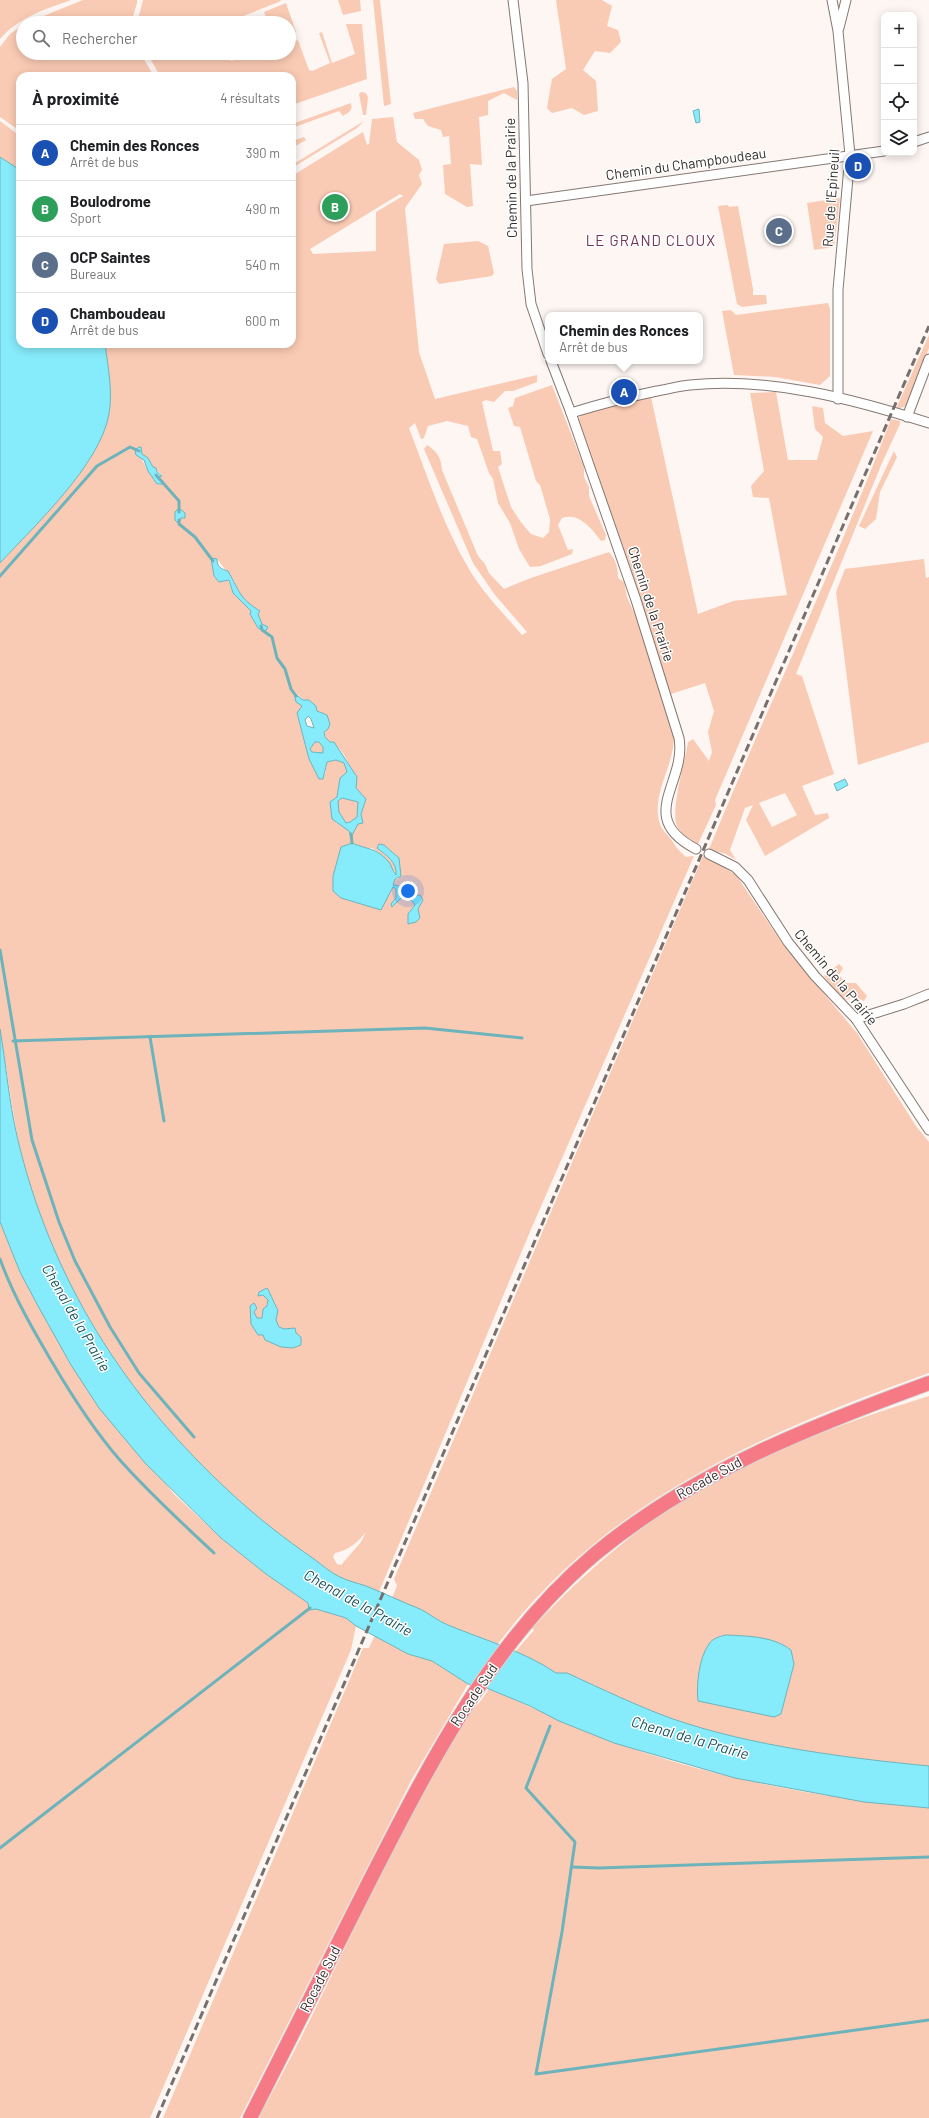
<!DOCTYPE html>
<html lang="fr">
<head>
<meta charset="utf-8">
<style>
  :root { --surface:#fff; --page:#f6f6f6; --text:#202124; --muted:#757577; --line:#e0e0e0; --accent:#ea580c }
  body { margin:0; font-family:Barlow,sans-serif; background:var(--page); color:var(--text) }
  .controls { position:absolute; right:12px; top:12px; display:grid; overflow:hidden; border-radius:8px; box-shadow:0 2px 10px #0003 }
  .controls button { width:36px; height:36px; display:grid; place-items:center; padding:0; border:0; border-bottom:1px solid var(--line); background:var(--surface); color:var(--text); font:20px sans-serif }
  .you { position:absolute; left:408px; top:891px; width:14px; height:14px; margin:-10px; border:3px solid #fff; border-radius:50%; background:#1a73e8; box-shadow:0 0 0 6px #1a73e833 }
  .badge { display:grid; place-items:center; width:26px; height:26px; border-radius:50%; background:var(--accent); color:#fff; font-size:13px; font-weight:700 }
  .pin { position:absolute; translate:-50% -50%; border:2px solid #fff; box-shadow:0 1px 4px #0006 }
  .popup { position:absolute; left:545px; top:312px; width:158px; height:52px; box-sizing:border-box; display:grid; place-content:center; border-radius:8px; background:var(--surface); filter:drop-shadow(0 1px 3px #0005); font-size:13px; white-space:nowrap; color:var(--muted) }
  .popup b { font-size:15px; color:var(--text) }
  .popup::after { content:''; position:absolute; left:50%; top:100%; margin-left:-8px; border:8px solid transparent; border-top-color:var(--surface) }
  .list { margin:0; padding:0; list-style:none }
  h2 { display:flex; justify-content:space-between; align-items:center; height:52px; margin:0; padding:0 16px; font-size:17px }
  h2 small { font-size:13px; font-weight:400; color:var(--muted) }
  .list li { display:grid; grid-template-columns:26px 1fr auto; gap:12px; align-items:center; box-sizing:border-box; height:56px; padding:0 16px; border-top:1px solid var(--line) }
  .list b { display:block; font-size:15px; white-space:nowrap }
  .list p { margin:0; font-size:13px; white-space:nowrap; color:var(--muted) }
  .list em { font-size:13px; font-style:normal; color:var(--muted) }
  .icon { flex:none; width:22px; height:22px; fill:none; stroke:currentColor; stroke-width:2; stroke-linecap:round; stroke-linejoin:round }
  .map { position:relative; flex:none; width:929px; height:2118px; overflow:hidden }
  .search { position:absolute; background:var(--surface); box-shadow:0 2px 10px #0003; left:16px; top:16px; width:280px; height:44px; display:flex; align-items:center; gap:10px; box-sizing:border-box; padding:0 14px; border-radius:22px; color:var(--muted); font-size:15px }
  .panel { position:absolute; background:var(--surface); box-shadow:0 2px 10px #0003; left:16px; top:72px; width:280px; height:276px; border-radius:12px }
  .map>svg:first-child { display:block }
  .green { fill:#facbb4; fill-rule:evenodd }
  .water { fill:#86ebfa; stroke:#6db3bc; fill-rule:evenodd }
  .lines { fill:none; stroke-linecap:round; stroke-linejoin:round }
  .stream { stroke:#6db3bc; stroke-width:3 }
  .minor-casing { stroke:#847872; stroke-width:11 }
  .highway-casing { stroke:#d6d5d5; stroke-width:16 }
  .minor { stroke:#fff; stroke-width:9 }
  .highway { stroke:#f57a85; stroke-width:14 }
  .rail { stroke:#76706e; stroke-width:3; stroke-dasharray:8 4; stroke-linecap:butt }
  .labels { text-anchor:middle; stroke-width:3; stroke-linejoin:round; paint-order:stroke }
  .street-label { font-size:14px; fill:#342f2d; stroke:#fff }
  .neighbourhood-label { font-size:15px; letter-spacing:1px; fill:#723356; stroke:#fff }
  .water-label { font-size:15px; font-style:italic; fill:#18545c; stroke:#fff }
</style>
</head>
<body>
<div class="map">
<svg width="929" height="2118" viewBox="0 0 929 2118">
  <rect width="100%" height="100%" fill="#fef6f2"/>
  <!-- green -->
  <g class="green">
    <path d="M 0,0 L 71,0 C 45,9 18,18 0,39 Z"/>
    <path d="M 83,0 L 137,0 L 137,3 L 131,23 L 26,23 Z"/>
    <path d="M 143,0 L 280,0 L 281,1 L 226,23 L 137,23 Z"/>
    <path d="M 338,0 L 360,0 L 361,11 L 343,15 Z"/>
    <path d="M 373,0 L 380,0 L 391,104 L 384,106 Z"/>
    <path d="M 556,0 L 602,0 L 612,6 L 607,26 L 618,30 L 621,42 L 610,53 L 595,51 L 583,70 L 596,81 L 598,111 L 584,115 L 572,108 L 552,113 L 547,108 L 552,79 L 566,69 Z"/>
    <path d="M 286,3 L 296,32 L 289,34 L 289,23 L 268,23 L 264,12 Z"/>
    <path d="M 346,24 L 362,24 L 367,79 L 292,105 L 292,76 L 160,76 L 147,53 L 228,53 L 231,61 L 256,53 L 289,53 L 289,43 L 298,40 L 309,70 L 312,71 L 330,63 L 319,33 L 322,32 L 332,63 L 355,54 Z"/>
    <path d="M 23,25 L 23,53 L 140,53 L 154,76 L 20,76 L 20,131 L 0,117 L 0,47 L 10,34 Z"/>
    <path d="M 514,87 L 517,91 L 517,100 L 504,93 L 488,101 L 488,115 L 479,117 L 482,165 L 470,164 L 473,206 L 467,207 L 445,194 L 443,165 L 451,164 L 449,136 L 443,137 L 441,130 L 428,126 L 423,119 L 415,119 L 413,113 Z"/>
    <path d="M 361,92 L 366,93 L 368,97 L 366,115 L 363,115 L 359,94 Z"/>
    <path d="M 351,103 C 353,111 349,112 343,116 L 339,111 L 292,128 L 292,124 Z"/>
    <path d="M 393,117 L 397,142 L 419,160 L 422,170 L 419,175 L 422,184 L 405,208 L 419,352 L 435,399 L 537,375 L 537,382 L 513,391 L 505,391 L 494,402 L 486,400 L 482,402 L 493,451 L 500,451 L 502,464 L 498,467 L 511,507 L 520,521 L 531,534 L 543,538 L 549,532 L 550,519 L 540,485 L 536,481 L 520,427 L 514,426 L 508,408 L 513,406 L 515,398 L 552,385 L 584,467 L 584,477 L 589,487 L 589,496 L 606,535 L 605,540 L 601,541 C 592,529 579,512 562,518 L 558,525 L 568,550 L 573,549 L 572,554 L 541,566 L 530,567 L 519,549 L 510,523 L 498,503 L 493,479 L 489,473 L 477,439 L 471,437 L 468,426 L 447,421 L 428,426 L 424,438 L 421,439 L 415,423 L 409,428 C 427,475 443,525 469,569 C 483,593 504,614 522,635 L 527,632 L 495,595 L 473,563 L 424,449 L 427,445 C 438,452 441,458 442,470 L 478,556 L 485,564 L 489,573 L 504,589 L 528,579 L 609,552 C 616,560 618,568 618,578 L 624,582 L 627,597 L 635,615 L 674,735 C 675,765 650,795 660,824 C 662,830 667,834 671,839 C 676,847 679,851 686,857 L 694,856 L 532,1227 L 379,1592 C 366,1586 351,1583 339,1577 C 331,1574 325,1567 318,1562 C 297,1548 278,1534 258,1517 C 151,1426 69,1315 28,1179 C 13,1129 9,1079 0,1029 L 0,563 C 35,525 100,465 109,414 C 113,391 108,367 105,344 L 292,344 L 292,176 L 363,132 L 367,145 L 369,144 L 372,119 ZM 400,194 L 403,196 L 376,212 L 376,251 L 313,254 L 310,249 ZM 141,447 L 142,454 L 148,458 L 153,467 L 162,475 L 158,477 L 161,481 L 160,485 C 152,482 142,458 136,449 ZM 217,559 L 234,581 L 237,591 L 246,602 L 260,611 L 258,614 L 265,632 L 258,628 L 251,611 L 233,593 L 228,580 L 219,582 L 214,576 ZM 297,694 L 317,711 L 327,716 C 320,749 331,734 344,755 C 349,763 351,770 357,777 L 356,788 L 366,799 L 358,824 L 351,836 C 348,829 344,825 336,823 L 337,797 L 347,772 L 344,763 L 336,760 L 327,762 L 325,775 L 309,759 L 297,713 L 302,706 ZM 352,843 L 364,848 L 372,848 L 378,852 L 397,875 C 396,861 387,857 377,848 L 379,845 L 384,845 L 399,858 L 398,879 L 395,879 L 393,885 L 399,886 L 414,896 L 420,918 L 408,924 L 408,914 L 415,905 L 412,901 L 403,896 L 392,907 L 396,898 L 396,889 L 392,887 L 333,891 L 333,876 ZM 264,1290 C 275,1295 271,1303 278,1310 L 275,1320 L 279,1327 L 284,1329 L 251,1324 L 254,1303 L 255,1316 L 257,1318 L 262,1318 L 263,1309 L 267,1307 L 268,1300 L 266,1296 L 258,1296 L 259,1292 ZM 366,1532 L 361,1542 L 341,1565 L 337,1564 L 333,1557 L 335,1553 C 349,1550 357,1543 366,1532 Z"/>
    <path d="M 0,121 L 20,136 L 20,170 L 0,157 Z"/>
    <path d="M 364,121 L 357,128 L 292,168 L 292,165 Z"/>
    <path d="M 304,137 L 306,140 L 292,148 L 292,141 Z"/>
    <path d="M 840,198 L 834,247 L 814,250 L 807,203 Z"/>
    <path d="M 728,205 L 729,207 L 738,206 L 753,289 L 753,295 L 766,295 L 767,304 L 742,307 L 737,304 L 718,206 Z"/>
    <path d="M 478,241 L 488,246 L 494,273 L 492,276 L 439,284 L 436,279 L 444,244 Z"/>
    <path d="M 828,303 L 830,309 L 830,376 L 820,385 L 775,377 L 734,375 L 722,311 L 731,310 L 736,315 Z"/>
    <path d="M 929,335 L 929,348 L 907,406 L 896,409 Z"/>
    <path d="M 776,392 L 788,460 L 817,460 L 823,437 L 815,429 L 812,406 L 823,408 L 825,423 L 843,436 L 873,431 L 715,800 L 716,805 L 698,844 C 690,839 682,835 677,826 C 670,811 685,761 688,742 L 693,739 L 709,761 L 712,752 L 708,732 L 714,711 L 705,683 L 671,694 L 578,419 L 584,412 L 651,397 L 698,614 L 733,601 L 787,595 L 769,498 L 753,497 L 751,486 L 764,471 L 750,393 Z"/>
    <path d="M 891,419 L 900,421 L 900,424 L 882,463 L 796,674 L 802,676 L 834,774 L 802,786 L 815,815 L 828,813 L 829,818 L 765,856 L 746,820 L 753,805 L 745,808 L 730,850 L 736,860 L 726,854 L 711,850 L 709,849 C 768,705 836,564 891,419 ZM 785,793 L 797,815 L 772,827 L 759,803 Z"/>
    <path d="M 894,451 L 897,457 L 880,492 L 876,519 L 865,529 L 859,526 Z"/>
    <path d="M 924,559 L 926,578 L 929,577 L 929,742 L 858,765 L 836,592 L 845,569 Z"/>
    <path d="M 315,742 L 319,742 L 323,747 L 323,753 L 312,752 L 310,749 Z"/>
    <path d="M 341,798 L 358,802 L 357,817 L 350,822 L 346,823 L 339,812 L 338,801 Z"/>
    <path d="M 703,856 L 706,856 L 736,875 L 784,946 L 857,1033 L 916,1126 L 929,1142 L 929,1373 C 767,1431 604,1501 498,1644 L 447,1625 L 423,1611 L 392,1598 L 397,1586 L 394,1579 Z"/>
    <path d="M 839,964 L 843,968 L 839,975 L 846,983 L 856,983 L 867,996 L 864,1001 L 856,997 L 844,1000 L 824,976 Z"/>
    <path d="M 0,1222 L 20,1272 L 71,1365 L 174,1494 L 221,1538 L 266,1574 L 316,1609 L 346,1618 L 356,1626 L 351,1650 L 150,2118 L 0,2118 Z"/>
    <path d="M 929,1396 L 929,1766 C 847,1758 751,1746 673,1719 C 637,1706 602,1689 567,1673 L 556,1673 L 515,1652 L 534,1630 L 532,1628 C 584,1573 644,1520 710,1484 C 780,1446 854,1419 929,1396 Z"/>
    <path d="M 375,1635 L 408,1654 L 432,1661 L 468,1684 L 412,1779 L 240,2118 L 163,2118 L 363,1648 L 369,1648 Z"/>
    <path d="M 489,1689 C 531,1706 571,1727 614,1742 C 715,1779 822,1798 929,1808 L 929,2118 L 258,2118 C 302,2041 339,1959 378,1879 C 406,1822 438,1766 470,1711 L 479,1703 Z"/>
  </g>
  <!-- water -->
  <g class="water">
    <path d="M 699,109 L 700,122 L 696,123 L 693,111 Z"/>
    <path d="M 0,157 L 20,170 L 20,344 L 105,344 C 108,367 113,391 109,414 C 100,465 35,525 0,563 Z"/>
    <path d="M 139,447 L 141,447 L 142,454 L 148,458 L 153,467 L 156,468 L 157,472 L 162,476 L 158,477 L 163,481 L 163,484 L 157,484 L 148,471 L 144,460 L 136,455 L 135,450 Z"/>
    <path d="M 179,508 L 185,513 L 185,518 L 181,518 L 179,524 L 175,520 L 175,512 Z"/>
    <path d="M 211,558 L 217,559 C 217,567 221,569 228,571 C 240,592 239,598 260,611 L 258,614 L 262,624 L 268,627 L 265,632 L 258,628 L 250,614 L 251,611 L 233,593 L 229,580 L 219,582 L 214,576 Z"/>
    <path d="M 294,693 L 303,700 L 309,700 L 316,706 L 317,711 L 327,715 L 330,724 L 328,729 L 324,732 L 325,737 L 330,742 L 334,742 L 357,777 L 356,788 L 366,799 L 361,814 L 363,823 L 358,824 L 351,837 L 349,831 L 332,819 L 330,802 L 337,797 L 340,778 L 347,772 L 344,763 L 336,760 L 327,762 L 323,779 L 319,779 L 309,759 L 297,713 L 302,706 L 296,702 ZM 308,716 L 311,719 L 314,728 L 307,726 L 305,720 ZM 315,742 L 319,742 L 323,747 L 323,753 L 312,752 L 310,749 ZM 342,798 L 358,802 L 357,817 L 350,822 L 346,823 L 339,812 L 338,801 Z"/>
    <path d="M 845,779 L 848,785 L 837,791 L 834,784 Z"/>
    <path d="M 352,843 C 368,850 375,847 388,861 C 392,865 392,871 396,875 C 397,862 387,856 377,848 L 379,844 L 384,845 L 399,858 L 401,876 L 395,879 L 393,885 L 399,886 L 414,896 L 420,895 L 423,900 L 418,909 L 420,918 L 416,922 L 408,924 L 408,914 L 415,905 L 412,901 L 403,896 L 392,907 L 391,904 L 396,898 L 396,889 L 393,887 L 381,910 L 341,898 L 333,891 L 333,876 L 341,847 Z"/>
    <path d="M 0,1029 C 6,1064 9,1102 17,1136 C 50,1278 125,1396 232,1494 C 258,1518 285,1539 314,1559 C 322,1565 331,1573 340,1577 C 348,1581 357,1583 366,1586 C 384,1593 402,1602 420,1609 C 430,1614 438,1621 448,1625 C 484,1640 524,1651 556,1673 L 567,1673 C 602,1689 637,1706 673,1719 C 751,1746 847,1758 929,1766 L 929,1808 L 864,1802 L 735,1778 L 614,1743 L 559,1721 L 530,1706 L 489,1689 L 468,1684 L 432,1661 L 408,1654 L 356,1626 L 346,1618 L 316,1609 L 309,1610 L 308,1603 L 266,1574 L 221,1538 L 145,1463 L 99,1408 L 71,1365 L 38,1306 L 20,1272 L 0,1222 Z"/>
    <path d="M 267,1288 C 270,1292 276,1308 278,1310 L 276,1320 L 279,1327 L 284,1329 L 295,1328 L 296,1333 L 301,1337 L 301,1345 L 293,1348 L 281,1347 L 265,1340 L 263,1335 L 258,1335 L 251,1324 L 250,1306 L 254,1303 L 257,1308 L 254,1312 L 257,1318 L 262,1318 L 263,1309 L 267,1306 L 268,1300 L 263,1295 L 258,1296 L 259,1292 Z"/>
    <path d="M 725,1635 C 747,1636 773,1636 791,1650 L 794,1664 L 781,1714 L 774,1717 L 698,1701 C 696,1686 699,1657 709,1644 C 713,1638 719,1637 725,1635 Z"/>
  </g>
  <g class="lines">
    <!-- stream -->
    <g class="stream">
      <path d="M 156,475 L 179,501 L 179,512"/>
      <path d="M 179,520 L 179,524 L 195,537 L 213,561"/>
      <path d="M 0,576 L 97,466 L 130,447 L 139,451"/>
      <path d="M 261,626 L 262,630 L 272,637 L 277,658 L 285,669 L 291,689 L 296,696"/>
      <path d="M 351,834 L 352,843"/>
      <path d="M 0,950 L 32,1140 L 59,1222 L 75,1261 L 110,1327 L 139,1373 L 194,1437"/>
      <path d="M 150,1037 L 164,1121"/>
      <path d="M 13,1041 L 425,1028 L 522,1038"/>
      <path d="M 0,1259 C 13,1295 32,1328 52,1362 C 72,1396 93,1429 119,1459 C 149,1493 182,1523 214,1553"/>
      <path d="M 550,1726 L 526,1788 L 575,1842 L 562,1932 L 536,2074 L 929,2020"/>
      <path d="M 0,1848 L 310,1608"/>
      <path d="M 572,1867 L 599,1868 L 929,1857"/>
    </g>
    <!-- minor casing -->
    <g class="minor-casing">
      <g id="minor">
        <path d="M 513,0 L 523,83 L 527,269 L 531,304 L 548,354"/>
        <path d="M 832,0 L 838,31 L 850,155 L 838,290 L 838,399"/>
        <path d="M 839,28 L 846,0"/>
        <path d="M 914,142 L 929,137"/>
        <path d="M 526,201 L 884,151"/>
        <path d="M 551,361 L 571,413 L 636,600 L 679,738 C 687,783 635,817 696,849"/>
        <path d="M 571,413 C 600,404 628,397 657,391 C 668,389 679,386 690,385 C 771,377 853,399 929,423"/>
        <path d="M 907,417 L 929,359"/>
        <path d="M 709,854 L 735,867 L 748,880 L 788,942 L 815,976 L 856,1019 L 929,1130"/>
        <path d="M 856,1019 L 904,1004 L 929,994"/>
      </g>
    </g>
    <!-- highway casing -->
    <g class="highway-casing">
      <path id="highway" d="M 250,2118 C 290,2038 330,1959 370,1880 C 431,1761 491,1642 595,1554 C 694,1472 809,1427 929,1383"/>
    </g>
    <!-- minor -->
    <use href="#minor" class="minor"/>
    <!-- highway -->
    <use href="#highway" class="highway"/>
    <!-- rail -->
    <path class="rail" d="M 157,2118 L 929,326"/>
  </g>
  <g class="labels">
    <!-- street labels -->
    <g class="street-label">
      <text transform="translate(686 164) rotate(-8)" y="5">Chemin du Champboudeau</text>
      <text transform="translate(511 178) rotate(-91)" y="5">Chemin de la Prairie</text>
      <text transform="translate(831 198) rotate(-86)" y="5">Rue de l'Epineuil</text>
      <text transform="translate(651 604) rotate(72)" y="5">Chemin de la Prairie</text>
      <text transform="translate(836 977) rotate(50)" y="5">Chemin de la Prairie</text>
      <text transform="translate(709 1478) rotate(-29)" y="5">Rocade Sud</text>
      <text transform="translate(474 1695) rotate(-56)" y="5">Rocade Sud</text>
      <text transform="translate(320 1979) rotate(-63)" y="5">Rocade Sud</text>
    </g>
    <!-- neighbourhood labels -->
    <g class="neighbourhood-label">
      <text x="651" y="246">LE GRAND CLOUX</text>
    </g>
    <!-- water labels -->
    <g class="water-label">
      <text transform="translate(76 1318) rotate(60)" y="5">Chenal de la Prairie</text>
      <text transform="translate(358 1603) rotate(29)" y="5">Chenal de la Prairie</text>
      <text transform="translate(690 1738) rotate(16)" y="5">Chenal de la Prairie</text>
    </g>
  </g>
</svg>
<div class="controls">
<button>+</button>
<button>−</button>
<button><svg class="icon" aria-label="locate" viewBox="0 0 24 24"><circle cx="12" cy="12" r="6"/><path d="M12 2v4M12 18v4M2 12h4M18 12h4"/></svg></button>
<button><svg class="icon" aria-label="layers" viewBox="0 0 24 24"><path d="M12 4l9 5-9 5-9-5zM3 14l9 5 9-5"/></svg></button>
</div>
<div class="you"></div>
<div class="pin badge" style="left:624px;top:392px;background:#1a4fb4">A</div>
<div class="popup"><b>Chemin des Ronces</b>Arrêt de bus</div>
<div class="pin badge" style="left:335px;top:207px;background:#2e9e5b">B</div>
<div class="pin badge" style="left:779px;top:231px;background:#5c6f8a">C</div>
<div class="pin badge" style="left:858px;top:166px;background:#1a4fb4">D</div>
<div class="search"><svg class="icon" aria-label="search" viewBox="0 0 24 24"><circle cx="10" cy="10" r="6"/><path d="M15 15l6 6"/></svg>Rechercher</div>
<section class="panel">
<h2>À proximité<small>4 résultats</small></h2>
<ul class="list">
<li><span class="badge" style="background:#1a4fb4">A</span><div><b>Chemin des Ronces</b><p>Arrêt de bus</p></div><em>390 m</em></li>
<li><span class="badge" style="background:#2e9e5b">B</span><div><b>Boulodrome</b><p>Sport</p></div><em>490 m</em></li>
<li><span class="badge" style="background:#5c6f8a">C</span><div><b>OCP Saintes</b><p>Bureaux</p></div><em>540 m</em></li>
<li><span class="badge" style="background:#1a4fb4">D</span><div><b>Chamboudeau</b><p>Arrêt de bus</p></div><em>600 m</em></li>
</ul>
</section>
</div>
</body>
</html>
